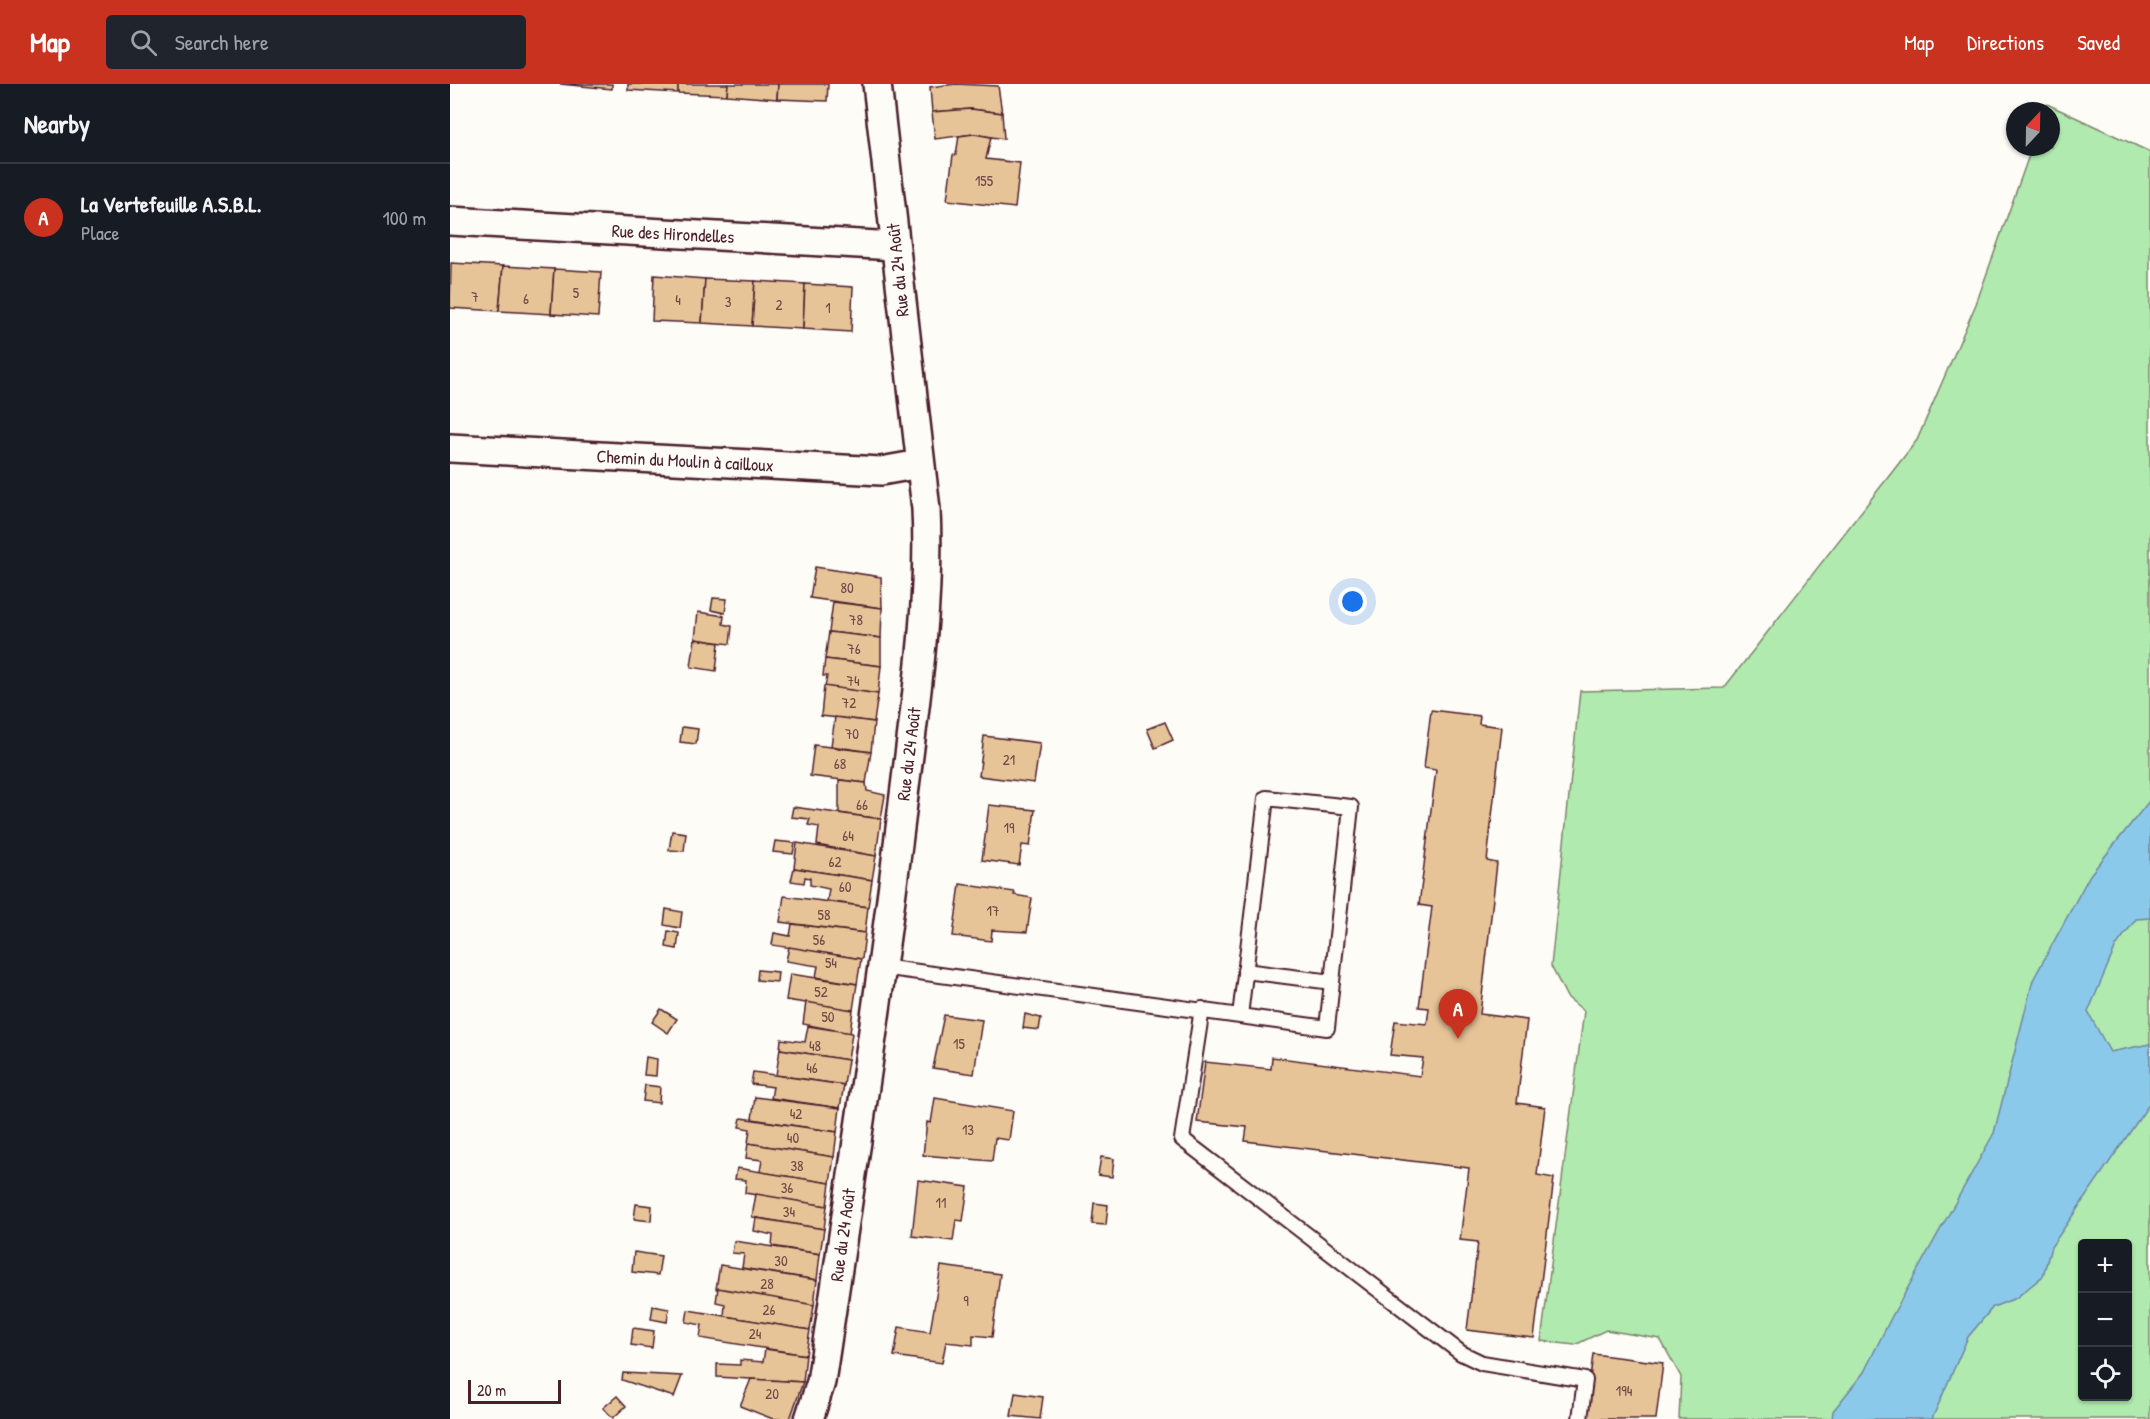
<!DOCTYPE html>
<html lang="en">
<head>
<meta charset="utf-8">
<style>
  :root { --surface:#171b24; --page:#20242c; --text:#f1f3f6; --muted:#9ea1a6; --line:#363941; --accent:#c8321e }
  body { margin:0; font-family:"Patrick Hand",sans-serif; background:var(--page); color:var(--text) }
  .controls { position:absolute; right:18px; bottom:18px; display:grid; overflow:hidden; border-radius:6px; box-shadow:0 2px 4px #0004 }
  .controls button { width:54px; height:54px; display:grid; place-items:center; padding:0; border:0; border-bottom:2px solid var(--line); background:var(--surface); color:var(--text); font:30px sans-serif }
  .compass { position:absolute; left:1556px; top:18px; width:54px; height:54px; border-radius:50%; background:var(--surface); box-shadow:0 2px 4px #0004; rotate:22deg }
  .scale { position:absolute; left:18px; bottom:15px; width:93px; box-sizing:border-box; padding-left:6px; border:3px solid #4a1f2b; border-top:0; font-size:16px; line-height:21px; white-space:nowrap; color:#4a1f2b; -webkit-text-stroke:4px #fdfcf7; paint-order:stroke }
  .you { position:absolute; left:903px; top:518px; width:21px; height:21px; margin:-15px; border:4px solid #fff; border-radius:50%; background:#1a73e8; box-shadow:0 0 0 9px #1a73e833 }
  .badge { display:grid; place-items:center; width:39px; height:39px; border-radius:50%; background:var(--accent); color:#fff; font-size:20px; font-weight:700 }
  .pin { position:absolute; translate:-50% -50px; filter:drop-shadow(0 2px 3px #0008) }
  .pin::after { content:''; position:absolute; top:32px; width:21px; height:18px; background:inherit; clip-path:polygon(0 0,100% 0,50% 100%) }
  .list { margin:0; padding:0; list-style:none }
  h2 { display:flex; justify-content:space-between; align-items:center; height:78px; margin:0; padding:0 24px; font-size:26px }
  h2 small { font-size:20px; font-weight:400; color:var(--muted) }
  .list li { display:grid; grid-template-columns:39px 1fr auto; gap:18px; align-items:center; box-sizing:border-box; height:108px; padding:0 24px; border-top:2px solid var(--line) }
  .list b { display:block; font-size:22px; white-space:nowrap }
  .list p { margin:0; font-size:20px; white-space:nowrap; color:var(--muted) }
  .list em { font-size:20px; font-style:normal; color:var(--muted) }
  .icon { flex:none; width:33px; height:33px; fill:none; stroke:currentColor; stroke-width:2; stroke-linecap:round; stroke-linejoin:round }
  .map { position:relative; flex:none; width:1700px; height:1335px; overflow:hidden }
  header { display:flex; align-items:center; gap:36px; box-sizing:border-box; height:84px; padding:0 30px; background:var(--accent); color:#fff }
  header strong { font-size:28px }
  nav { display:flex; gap:33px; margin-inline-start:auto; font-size:21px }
  .search { width:420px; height:54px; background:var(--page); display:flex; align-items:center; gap:15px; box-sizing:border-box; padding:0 21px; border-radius:6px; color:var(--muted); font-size:22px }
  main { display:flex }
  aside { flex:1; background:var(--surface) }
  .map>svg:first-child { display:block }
  .green { fill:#b0eaae; stroke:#7d846c; stroke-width:1.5; fill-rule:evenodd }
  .water { fill:#8bc9eb; stroke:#71859e; stroke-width:1.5 }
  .building { fill:#e7c498; stroke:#4a1f2b; stroke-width:1.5 }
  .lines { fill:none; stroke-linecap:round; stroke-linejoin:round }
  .service-casing { stroke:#4a1f2b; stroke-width:18 }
  .minor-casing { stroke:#4a1f2b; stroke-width:32 }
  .service { stroke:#fdfcf7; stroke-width:14 }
  .minor { stroke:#fdfcf7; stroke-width:27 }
  .labels { text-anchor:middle; stroke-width:6; stroke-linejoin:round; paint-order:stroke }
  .number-label { font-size:15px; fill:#714846 }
  .street-label { font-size:18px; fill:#4a1f2b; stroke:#fdfcf7 }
</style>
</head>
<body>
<header>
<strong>Map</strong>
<div class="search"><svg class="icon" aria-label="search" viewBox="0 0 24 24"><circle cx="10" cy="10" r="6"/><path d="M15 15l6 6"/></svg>Search here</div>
<nav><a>Map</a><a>Directions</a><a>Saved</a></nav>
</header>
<main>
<aside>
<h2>Nearby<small></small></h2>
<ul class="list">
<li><span class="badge">A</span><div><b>La Vertefeuille A.S.B.L.</b><p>Place</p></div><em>100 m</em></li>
</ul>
</aside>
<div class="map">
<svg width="1700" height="1335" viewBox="0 0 1700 1335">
  <rect width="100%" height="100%" fill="#fdfcf7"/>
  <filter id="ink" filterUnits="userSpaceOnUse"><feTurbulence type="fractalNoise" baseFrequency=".0167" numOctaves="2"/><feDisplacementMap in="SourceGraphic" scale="12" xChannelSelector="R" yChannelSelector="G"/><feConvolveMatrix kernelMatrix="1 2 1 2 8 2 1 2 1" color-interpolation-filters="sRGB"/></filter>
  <g filter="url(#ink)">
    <!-- green -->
    <path class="green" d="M 1597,20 L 1700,68 L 1700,1335 L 1229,1335 L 1231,1293 L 1210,1255 L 1156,1246 L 1125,1261 L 1091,1257 L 1134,927 L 1117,913 L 1101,882 L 1130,607 L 1274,604 L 1467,356 L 1526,220 L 1582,63 L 1601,63 L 1601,27 L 1595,27 ZM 1632,1160 L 1678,1160 L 1678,1312 L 1632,1312 Z"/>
    <!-- water -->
    <path class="water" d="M 1700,716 L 1700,834 L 1686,835 L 1666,862 L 1638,928 L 1660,968 L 1700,960 L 1700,1019 L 1601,1163 L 1593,1192 L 1566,1214 L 1543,1223 L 1518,1253 L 1482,1335 L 1382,1335 L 1383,1327 L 1414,1288 L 1441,1234 L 1544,1049 L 1583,896 L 1640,791 Z"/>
    <!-- building -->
    <g class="building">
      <path d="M 110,0 L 162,0 L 162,5 Z"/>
      <path d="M 178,0 L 228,0 L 228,9 L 178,6 Z"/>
      <path d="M 228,0 L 278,0 L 277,11 L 228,9 Z"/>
      <path d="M 278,0 L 328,0 L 327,15 L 277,11 Z"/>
      <path d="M 328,0 L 378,0 L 377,17 L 327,15 Z"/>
      <path d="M 506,0 L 548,2 L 552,29 L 521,25 L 482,28 L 480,3 Z"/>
      <path d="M 521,25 L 552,29 L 554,55 L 524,50 L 485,55 L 482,28 Z"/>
      <path d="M 524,50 L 541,53 L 536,75 L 570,79 L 565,124 L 497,116 L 503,71 L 506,71 L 509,52 Z"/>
      <path d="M 1,179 L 53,182 L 49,227 L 0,224 Z"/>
      <path d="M 53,182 L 104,185 L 101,230 L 49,227 Z"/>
      <path d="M 104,185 L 151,188 L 148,233 L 101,230 Z"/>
      <path d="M 204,191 L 255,195 L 252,239 L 202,237 Z"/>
      <path d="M 255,195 L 305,197 L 302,242 L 252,239 Z"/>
      <path d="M 305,197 L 355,200 L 353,245 L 302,242 Z"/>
      <path d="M 355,200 L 403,203 L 401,248 L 353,245 Z"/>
      <path d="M 365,483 L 431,493 L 432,524 L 360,514 Z"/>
      <path d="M 263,514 L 277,515 L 275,529 L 261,526 Z"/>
      <path d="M 383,518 L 432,524 L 431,554 L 379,548 Z"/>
      <path d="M 248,528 L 274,532 L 273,540 L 282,542 L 280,560 L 245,555 Z"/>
      <path d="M 379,548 L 431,554 L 431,582 L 375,575 Z"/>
      <path d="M 245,555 L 269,559 L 266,587 L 241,583 Z"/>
      <path d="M 375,575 L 431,582 L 428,610 L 375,603 L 377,592 L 373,592 Z"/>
      <path d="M 374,602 L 428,610 L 424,638 L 371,632 Z"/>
      <path d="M 981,626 L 1030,632 L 1029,640 L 1052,643 L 1037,777 L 1047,779 L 1030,930 L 1077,936 L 1067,1019 L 1095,1023 L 1087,1091 L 1104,1094 L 1084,1254 L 1017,1246 L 1028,1158 L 1010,1156 L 1019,1084 L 795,1057 L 797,1043 L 747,1038 L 755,978 L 821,985 L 822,973 L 970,992 L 973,974 L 940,971 L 945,937 L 977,940 L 979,924 L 969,923 L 982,823 L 969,821 L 986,686 L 974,684 Z"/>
      <path d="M 385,633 L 424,638 L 421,668 L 381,662 Z"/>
      <path d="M 715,638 L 723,656 L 705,664 L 697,645 Z"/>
      <path d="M 232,643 L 248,645 L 246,660 L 230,658 Z"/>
      <path d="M 534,652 L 590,659 L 584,699 L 529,692 Z"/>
      <path d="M 364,661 L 421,668 L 416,699 L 360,692 Z"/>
      <path d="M 389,696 L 416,699 L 417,707 L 435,711 L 431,735 L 389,729 Z"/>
      <path d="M 539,721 L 585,726 L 580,762 L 572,761 L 569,781 L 532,776 Z"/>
      <path d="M 343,723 L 431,735 L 426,772 L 367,761 L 369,743 L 358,741 L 360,735 L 341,733 Z"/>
      <path d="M 222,747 L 236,749 L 234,767 L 219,766 Z"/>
      <path d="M 325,757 L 345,759 L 343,770 L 323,768 Z"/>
      <path d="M 347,759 L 426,772 L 422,796 L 344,784 Z"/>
      <path d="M 344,784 L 422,796 L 418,823 L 377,817 L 379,805 L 360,801 L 360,794 L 355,793 L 354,799 L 341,797 Z"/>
      <path d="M 510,800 L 565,808 L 564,811 L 582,814 L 577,848 L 542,846 L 541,857 L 503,852 Z"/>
      <path d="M 334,812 L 418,823 L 415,849 L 330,838 Z"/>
      <path d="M 216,825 L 232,828 L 230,844 L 214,841 Z"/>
      <path d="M 342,840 L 415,849 L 412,875 L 322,861 L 324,849 L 340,852 Z"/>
      <path d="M 218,847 L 229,849 L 227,865 L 216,863 Z"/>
      <path d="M 339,863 L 411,875 L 407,900 L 366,893 L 368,882 L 336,877 Z"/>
      <path d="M 308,886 L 328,888 L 327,898 L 307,896 Z"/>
      <path d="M 340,890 L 407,900 L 403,926 L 336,916 Z"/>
      <path d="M 356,918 L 403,926 L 400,949 L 353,940 Z"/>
      <path d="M 211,925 L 227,935 L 218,949 L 202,938 Z"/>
      <path d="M 575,930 L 591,934 L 589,946 L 573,944 Z"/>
      <path d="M 494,931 L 532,936 L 524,990 L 483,984 Z"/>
      <path d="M 358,942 L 402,949 L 398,976 L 330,965 L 331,955 L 355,958 Z"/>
      <path d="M 330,965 L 398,976 L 394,1001 L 326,991 Z"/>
      <path d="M 196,973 L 207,975 L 206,992 L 194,991 Z"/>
      <path d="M 303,988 L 394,1001 L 390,1024 L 321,1014 L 323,1003 L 301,1000 Z"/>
      <path d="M 195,1001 L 210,1003 L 209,1019 L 193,1017 Z"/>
      <path d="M 305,1013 L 390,1024 L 387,1048 L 302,1035 Z"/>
      <path d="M 485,1014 L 563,1027 L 559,1056 L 545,1054 L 542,1077 L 473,1071 L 477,1038 L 481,1039 Z"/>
      <path d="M 291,1034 L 387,1048 L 384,1073 L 298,1059 L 300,1045 L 289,1043 Z"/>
      <path d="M 298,1059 L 384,1073 L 380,1099 L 310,1088 L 312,1076 L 296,1074 Z"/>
      <path d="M 651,1073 L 664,1075 L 662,1093 L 648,1091 Z"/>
      <path d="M 287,1084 L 380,1099 L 377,1122 L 295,1109 L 296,1096 L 285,1095 Z"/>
      <path d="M 468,1096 L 518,1103 L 513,1137 L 506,1136 L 503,1157 L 462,1152 Z"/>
      <path d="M 306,1110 L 377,1122 L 374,1145 L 302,1133 Z"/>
      <path d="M 644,1119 L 658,1121 L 656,1141 L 642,1140 Z"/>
      <path d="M 186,1120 L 202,1122 L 201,1137 L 184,1135 Z"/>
      <path d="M 306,1134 L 374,1145 L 370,1170 L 322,1162 L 323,1151 L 304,1147 Z"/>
      <path d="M 284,1157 L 370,1170 L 367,1196 L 292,1184 L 294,1170 L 282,1169 Z"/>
      <path d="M 184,1168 L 211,1172 L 208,1191 L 182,1188 Z"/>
      <path d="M 270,1181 L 367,1196 L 364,1221 L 266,1205 Z"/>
      <path d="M 491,1182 L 550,1190 L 542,1253 L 523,1251 L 523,1261 L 496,1258 L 492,1279 L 444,1272 L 449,1243 L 480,1248 Z"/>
      <path d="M 268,1204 L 364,1221 L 360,1246 L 274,1232 L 275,1220 L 266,1218 Z"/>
      <path d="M 203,1222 L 219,1225 L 217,1238 L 201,1235 Z"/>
      <path d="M 238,1226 L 360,1246 L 356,1271 L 250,1254 L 252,1241 L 236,1238 Z"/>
      <path d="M 183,1244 L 204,1247 L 202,1264 L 181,1261 Z"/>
      <path d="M 315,1265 L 356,1271 L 353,1298 L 267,1293 L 267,1280 L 290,1281 L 290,1276 L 313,1278 Z"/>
      <path d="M 1143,1270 L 1213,1279 L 1206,1335 L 1135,1335 Z"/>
      <path d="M 173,1289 L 232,1292 L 224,1313 L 172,1296 Z"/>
      <path d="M 301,1295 L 353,1298 L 340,1335 L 323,1335 L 290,1322 Z"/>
      <path d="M 565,1309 L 593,1313 L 590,1335 L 561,1332 Z"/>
      <path d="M 167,1312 L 176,1322 L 163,1334 L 153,1324 Z"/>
    </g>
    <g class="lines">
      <!-- service casing -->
      <g class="service-casing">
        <g id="service">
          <path d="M 432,883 L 877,944 L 901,723 L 816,714 L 790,932"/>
          <path d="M 795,887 L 882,898"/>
          <path d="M 752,925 L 732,1055 L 1011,1269 L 1032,1279 L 1135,1296 L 1130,1335"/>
        </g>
      </g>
      <!-- minor casing -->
      <g class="minor-casing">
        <g id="minor">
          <path d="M 0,137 L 445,162"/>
          <path d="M 0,364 L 431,387 L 470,380"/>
          <path d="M 359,1335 L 371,1298 C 399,1111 428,924 451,736 C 463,633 481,529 476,425 L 427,0"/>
        </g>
      </g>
      <!-- service -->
      <use href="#service" class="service"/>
      <!-- minor -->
      <use href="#minor" class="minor"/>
    </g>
  </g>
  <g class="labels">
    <!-- number labels -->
    <g class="number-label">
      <text x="534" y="102">155</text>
      <text x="126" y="214">5</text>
      <text x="25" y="218">7</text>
      <text x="76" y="220">6</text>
      <text x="228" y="221">4</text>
      <text x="278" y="223">3</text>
      <text x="329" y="226">2</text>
      <text x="378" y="229">1</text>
      <text x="397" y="509">80</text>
      <text x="406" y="541">78</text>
      <text x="404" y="570">76</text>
      <text x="403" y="602">74</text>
      <text x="399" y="624">72</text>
      <text x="402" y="655">70</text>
      <text x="559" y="681">21</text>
      <text x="390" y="685">68</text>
      <text x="412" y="726">66</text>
      <text x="559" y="749">19</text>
      <text x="398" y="757">64</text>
      <text x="385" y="783">62</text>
      <text x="395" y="808">60</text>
      <text x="543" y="832">17</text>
      <text x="374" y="836">58</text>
      <text x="369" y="861">56</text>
      <text x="381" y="884">54</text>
      <text x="371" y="913">52</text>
      <text x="378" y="938">50</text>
      <text x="509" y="965">15</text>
      <text x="365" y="967">48</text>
      <text x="362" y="989">46</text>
      <text x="346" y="1035">42</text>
      <text x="518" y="1051">13</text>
      <text x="343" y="1059">40</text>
      <text x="347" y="1087">38</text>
      <text x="337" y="1109">36</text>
      <text x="491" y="1124">11</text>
      <text x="339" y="1133">34</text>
      <text x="331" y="1182">30</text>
      <text x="317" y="1205">28</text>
      <text x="516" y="1222">9</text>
      <text x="319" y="1231">26</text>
      <text x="305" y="1255">24</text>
      <text x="1174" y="1312">194</text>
      <text x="322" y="1315">20</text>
    </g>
    <!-- street labels -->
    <g class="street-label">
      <text transform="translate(223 150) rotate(3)" y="6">Rue des Hirondelles</text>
      <text transform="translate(448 186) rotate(-96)" y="6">Rue du 24 Août</text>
      <text transform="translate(235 377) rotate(3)" y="6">Chemin du Moulin à cailloux</text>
      <text transform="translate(459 670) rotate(-83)" y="6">Rue du 24 Août</text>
      <text transform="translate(393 1151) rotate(-82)" y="6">Rue du 24 Août</text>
    </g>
  </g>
</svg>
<div class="controls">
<button>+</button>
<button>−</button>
<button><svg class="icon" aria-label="locate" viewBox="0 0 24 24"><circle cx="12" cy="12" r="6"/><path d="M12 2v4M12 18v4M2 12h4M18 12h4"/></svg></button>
</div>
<svg class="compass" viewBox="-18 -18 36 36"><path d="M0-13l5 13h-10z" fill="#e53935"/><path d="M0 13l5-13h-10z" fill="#9ea1a6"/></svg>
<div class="scale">20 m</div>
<div class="you"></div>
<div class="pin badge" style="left:1008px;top:955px">A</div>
</div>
</main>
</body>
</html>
